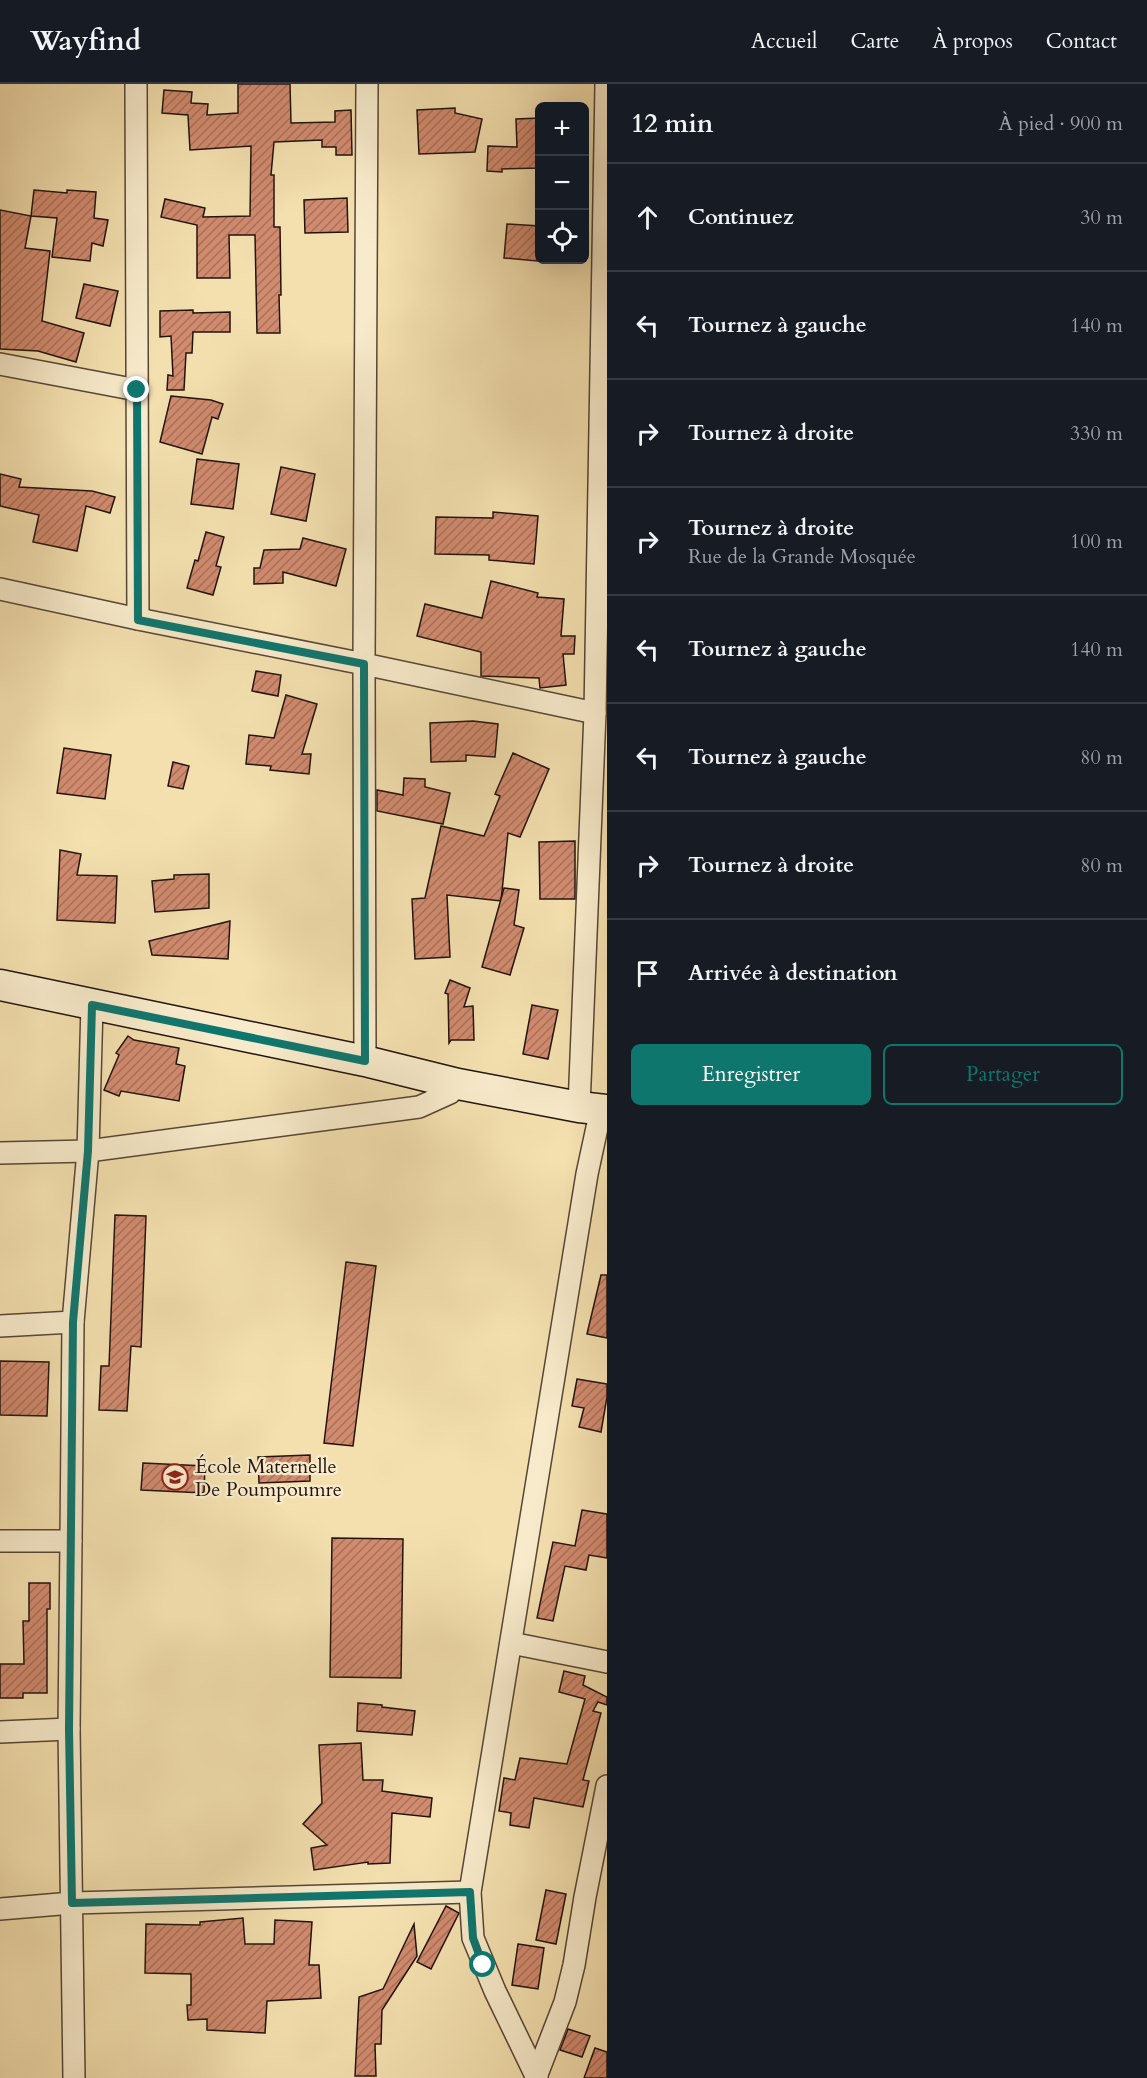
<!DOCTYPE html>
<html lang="fr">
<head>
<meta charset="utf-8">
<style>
  :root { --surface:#171b24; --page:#242831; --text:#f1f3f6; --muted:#9ea1a6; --line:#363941; --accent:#0f766e }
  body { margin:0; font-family:Cardo,serif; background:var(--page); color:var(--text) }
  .controls { position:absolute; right:18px; top:18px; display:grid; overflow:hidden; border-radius:9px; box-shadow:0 6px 24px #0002 }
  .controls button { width:54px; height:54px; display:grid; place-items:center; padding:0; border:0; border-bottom:2px solid var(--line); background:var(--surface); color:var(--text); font:30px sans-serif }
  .stop { position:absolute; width:18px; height:18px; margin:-14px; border:4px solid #0f766e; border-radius:50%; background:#fff }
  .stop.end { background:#0f766e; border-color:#fff; box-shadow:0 2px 6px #0008 }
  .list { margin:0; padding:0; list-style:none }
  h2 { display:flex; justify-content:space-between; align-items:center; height:78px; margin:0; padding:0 24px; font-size:26px }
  h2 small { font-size:20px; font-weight:400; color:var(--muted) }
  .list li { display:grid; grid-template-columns:39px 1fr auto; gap:18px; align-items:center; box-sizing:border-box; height:108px; padding:0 24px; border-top:2px solid var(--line) }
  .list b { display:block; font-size:22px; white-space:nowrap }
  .list p { margin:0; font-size:20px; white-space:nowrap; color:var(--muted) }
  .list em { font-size:20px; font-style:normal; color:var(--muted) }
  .actions { display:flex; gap:12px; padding:18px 24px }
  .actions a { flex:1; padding:14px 0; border:2px solid var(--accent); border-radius:9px; text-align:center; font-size:21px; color:var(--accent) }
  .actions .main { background:var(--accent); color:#fff }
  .icon { flex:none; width:33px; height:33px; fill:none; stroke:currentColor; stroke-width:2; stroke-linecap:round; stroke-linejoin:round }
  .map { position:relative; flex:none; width:607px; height:1994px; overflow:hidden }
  header { display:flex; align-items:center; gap:36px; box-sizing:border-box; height:84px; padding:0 30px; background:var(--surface); border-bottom:2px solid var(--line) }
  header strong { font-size:28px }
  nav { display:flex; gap:33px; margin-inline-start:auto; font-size:21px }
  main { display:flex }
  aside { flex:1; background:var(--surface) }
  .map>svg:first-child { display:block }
  .building { fill:url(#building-hatch); stroke:#22130e; stroke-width:1.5 }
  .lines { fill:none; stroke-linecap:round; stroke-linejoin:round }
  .street-casing { stroke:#564636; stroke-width:24 }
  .secondary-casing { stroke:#22130e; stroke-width:33 }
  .street { stroke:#f8ebcb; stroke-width:21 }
  .secondary { stroke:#f8ebcb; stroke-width:30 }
  .route { stroke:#0f766e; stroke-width:8 }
  .labels { text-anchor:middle; stroke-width:4.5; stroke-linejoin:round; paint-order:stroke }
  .poi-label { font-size:20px; fill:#22130e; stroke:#f8ebcb; text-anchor:start }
</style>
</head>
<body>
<header>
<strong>Wayfind</strong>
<nav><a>Accueil</a><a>Carte</a><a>À propos</a><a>Contact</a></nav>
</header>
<main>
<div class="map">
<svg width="607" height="1994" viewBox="0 0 607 1994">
  <defs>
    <pattern id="building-hatch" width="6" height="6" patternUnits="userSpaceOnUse" patternTransform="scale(1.5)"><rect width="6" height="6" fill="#d18b6f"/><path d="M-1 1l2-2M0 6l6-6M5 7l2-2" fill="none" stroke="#a9705a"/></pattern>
  </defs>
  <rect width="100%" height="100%" fill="#f4e0af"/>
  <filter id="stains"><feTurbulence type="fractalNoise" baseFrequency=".00333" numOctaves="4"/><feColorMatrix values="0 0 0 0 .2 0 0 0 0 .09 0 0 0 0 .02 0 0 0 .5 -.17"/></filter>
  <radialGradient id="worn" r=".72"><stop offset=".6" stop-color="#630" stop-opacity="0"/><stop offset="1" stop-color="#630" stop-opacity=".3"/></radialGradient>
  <!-- building -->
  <g class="building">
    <path d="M 238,0 L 290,0 L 291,39 L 335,38 L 335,27 L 351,26 L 352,71 L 336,71 L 336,63 L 322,63 L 322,56 L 274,58 L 271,91 L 274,91 L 274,143 L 280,143 L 281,211 L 279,211 L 280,249 L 257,249 L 255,151 L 229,151 L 230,194 L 197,194 L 197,141 L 161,133 L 165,115 L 205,124 L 203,133 L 250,132 L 251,62 L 190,66 L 188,31 L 162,29 L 164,6 L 192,8 L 191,19 L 208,20 L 207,31 L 238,29 Z"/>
    <path d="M 455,24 L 455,29 L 482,35 L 475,68 L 419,70 L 417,26 Z"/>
    <path d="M 540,34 L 540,84 L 502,85 L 502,88 L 487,87 L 488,62 L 517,63 L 516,35 Z"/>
    <path d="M 34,106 L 67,109 L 67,106 L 96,108 L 94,134 L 108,136 L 103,162 L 92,159 L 90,177 L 52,173 L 57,134 L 31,132 Z"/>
    <path d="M 347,114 L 348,148 L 305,149 L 304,116 Z"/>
    <path d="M 0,126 L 31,132 L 25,164 L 50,167 L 42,237 L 84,249 L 76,278 L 38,267 L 0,265 Z"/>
    <path d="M 507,140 L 540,142 L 537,177 L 504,174 Z"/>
    <path d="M 84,200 L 118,207 L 110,242 L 76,234 Z"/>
    <path d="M 193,226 L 193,229 L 230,228 L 230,248 L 193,248 L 192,269 L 186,269 L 184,306 L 167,306 L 168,291 L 173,292 L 171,252 L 160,253 L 160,227 Z"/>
    <path d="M 171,312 L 211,316 L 223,320 L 218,335 L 212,333 L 202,370 L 160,358 Z"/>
    <path d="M 197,375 L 239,380 L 233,425 L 191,420 Z"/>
    <path d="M 281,383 L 315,390 L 306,437 L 271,430 Z"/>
    <path d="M 0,390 L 21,395 L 19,403 L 92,407 L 115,413 L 110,429 L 86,422 L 77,467 L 33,458 L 39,431 L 0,422 Z"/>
    <path d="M 493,428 L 538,432 L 534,480 L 489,476 L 489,471 L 435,470 L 436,433 L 493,434 Z"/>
    <path d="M 206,448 L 224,453 L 216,482 L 221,483 L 213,511 L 187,504 L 195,476 L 198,477 Z"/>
    <path d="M 303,454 L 346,465 L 336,502 L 283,488 L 283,499 L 254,500 L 254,484 L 260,484 L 264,466 L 300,465 Z"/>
    <path d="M 491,497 L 538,509 L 537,513 L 564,515 L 561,552 L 575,552 L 574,570 L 563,570 L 566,601 L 540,604 L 539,594 L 481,592 L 481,568 L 417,552 L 425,520 L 482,534 Z"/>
    <path d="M 256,587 L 281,591 L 278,612 L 252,607 Z"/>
    <path d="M 286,611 L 317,620 L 302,670 L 311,670 L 309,690 L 270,686 L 271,682 L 246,680 L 249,651 L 274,654 Z"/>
    <path d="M 473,637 L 498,640 L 495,673 L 466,671 L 466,677 L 431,678 L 430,639 Z"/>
    <path d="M 64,664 L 111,671 L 105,715 L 57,709 Z"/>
    <path d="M 513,669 L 549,685 L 520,753 L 508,749 L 501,817 L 447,811 L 450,873 L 415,875 L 412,815 L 425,814 L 441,742 L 484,752 L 500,712 L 495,710 Z"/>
    <path d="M 173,678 L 189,682 L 183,705 L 168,702 Z"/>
    <path d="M 404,694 L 425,695 L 425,703 L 450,709 L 443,740 L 377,727 L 377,706 L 403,711 Z"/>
    <path d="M 575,757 L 575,815 L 540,815 L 539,758 Z"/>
    <path d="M 60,766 L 81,770 L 77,791 L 117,792 L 115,839 L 57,836 Z"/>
    <path d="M 209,790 L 209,824 L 155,828 L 152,797 L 174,795 L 174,791 Z"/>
    <path d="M 504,804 L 519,806 L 514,841 L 524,844 L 510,891 L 482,883 Z"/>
    <path d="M 230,837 L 228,875 L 152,871 L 149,857 Z"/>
    <path d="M 450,896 L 470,904 L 464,923 L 473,922 L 474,956 L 451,956 L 449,959 L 448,910 L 445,909 Z"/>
    <path d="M 532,921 L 558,926 L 548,975 L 523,970 Z"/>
    <path d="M 128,952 L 134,956 L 179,964 L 176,980 L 185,982 L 179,1017 L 121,1007 L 119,1012 L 104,1006 L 119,971 L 116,969 Z"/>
    <path d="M 115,1131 L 146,1132 L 141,1263 L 131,1262 L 127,1327 L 99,1326 L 101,1282 L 109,1282 Z"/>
    <path d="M 346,1178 L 376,1182 L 353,1362 L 324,1359 Z"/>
    <path d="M 601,1191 L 607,1191 L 607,1254 L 587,1250 Z"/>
    <path d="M 0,1277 L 49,1278 L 47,1332 L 0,1331 Z"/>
    <path d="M 577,1295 L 607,1300 L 607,1313 L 601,1348 L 579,1343 L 584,1324 L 572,1322 Z"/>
    <path d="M 310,1371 L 310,1397 L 259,1399 L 258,1373 Z"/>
    <path d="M 143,1379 L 205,1382 L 204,1409 L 141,1406 Z"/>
    <path d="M 582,1426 L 607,1430 L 607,1474 L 589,1471 L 586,1486 L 565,1482 L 553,1537 L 537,1534 L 553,1458 L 575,1462 Z"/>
    <path d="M 332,1454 L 403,1455 L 401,1594 L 330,1593 Z"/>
    <path d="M 29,1499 L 50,1499 L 50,1525 L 47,1525 L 47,1609 L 23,1609 L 23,1614 L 0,1614 L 0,1580 L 24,1580 L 23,1537 L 29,1537 Z"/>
    <path d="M 564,1587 L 585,1592 L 583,1601 L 607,1613 L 607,1621 L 598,1618 L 593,1627 L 601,1629 L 583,1696 L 589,1697 L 583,1723 L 534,1714 L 529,1744 L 510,1741 L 511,1729 L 499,1727 L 504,1694 L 515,1696 L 520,1674 L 567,1680 L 585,1615 L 559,1608 Z"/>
    <path d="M 358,1619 L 382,1621 L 382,1623 L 415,1627 L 412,1651 L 357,1647 Z"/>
    <path d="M 361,1659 L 363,1696 L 383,1696 L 382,1707 L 432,1714 L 430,1733 L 392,1729 L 390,1779 L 368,1780 L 368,1778 L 314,1786 L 311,1764 L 327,1761 L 303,1740 L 322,1719 L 319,1661 Z"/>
    <path d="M 546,1806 L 566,1810 L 556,1860 L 536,1856 Z"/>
    <path d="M 446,1822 L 459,1829 L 431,1885 L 417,1878 Z"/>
    <path d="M 243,1834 L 245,1860 L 274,1860 L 275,1836 L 312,1838 L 309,1881 L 319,1881 L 321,1914 L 267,1917 L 265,1949 L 207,1946 L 207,1935 L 188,1936 L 187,1921 L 191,1921 L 191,1890 L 145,1889 L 146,1840 L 200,1841 L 200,1838 Z"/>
    <path d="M 414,1840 L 417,1872 L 382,1926 L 381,1960 L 375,1960 L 376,1992 L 355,1992 L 359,1913 L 383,1905 Z"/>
    <path d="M 518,1860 L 544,1864 L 538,1905 L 512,1901 Z"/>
    <path d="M 568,1945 L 590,1952 L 582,1973 L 560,1966 Z"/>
    <path d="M 595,1964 L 607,1968 L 607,1994 L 584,1994 Z"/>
  </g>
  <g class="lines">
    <!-- street casing -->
    <g class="street-casing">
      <g id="street">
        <path d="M 136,0 L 138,535"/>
        <path d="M 367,0 L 364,580 L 595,629"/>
        <path d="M 0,280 L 137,306"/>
        <path d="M 0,505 L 138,535 L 364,580 L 365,977"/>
        <path d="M 579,1023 L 595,629 L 606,0"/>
        <path d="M 0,1069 L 88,1067 L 419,1023 L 450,1009 L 458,1000"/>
        <path d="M 0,1242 L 73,1238"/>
        <path d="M 0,1457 L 71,1457 L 73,1238 L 88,1067 L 92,921"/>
        <path d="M 71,1457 L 69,1645 L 74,1994"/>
        <path d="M 511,1559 L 607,1578"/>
        <path d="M 0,1648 L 69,1645"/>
        <path d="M 0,1825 L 72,1819 L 470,1808"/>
        <path d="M 536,1993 L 565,1918 L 574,1881 L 585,1813 L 607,1702"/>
        <path d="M 537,1994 L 495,1907 L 473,1854 L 470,1808 L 587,1090 L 601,1025"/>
      </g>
    </g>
    <!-- secondary casing -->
    <g class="secondary-casing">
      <path id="secondary" d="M 0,901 L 365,977 L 458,1000 L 579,1023 L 607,1026"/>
    </g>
    <!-- street -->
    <use href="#street" class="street"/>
    <!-- secondary -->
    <use href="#secondary" class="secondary"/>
  </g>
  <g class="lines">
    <!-- route -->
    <path class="route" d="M 137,306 L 138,536 L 364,580 L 365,977 L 92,921 L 88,1067 L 73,1238 L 69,1645 L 72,1819 L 470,1808 L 473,1854 L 483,1881"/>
  </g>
  <!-- icons -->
  <defs>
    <g id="school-ring" transform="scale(1.35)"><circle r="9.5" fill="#f8ebcb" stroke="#8f2418" stroke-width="1.5"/><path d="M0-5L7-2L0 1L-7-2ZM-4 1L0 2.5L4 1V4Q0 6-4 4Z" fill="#8f2418"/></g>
  </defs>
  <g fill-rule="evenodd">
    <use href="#school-ring" x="175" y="1393"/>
  </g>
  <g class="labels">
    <!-- poi labels -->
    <g class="poi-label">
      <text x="195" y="1389">École Maternelle<tspan x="195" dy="23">De Poumpoumre</tspan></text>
    </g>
  </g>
  <rect width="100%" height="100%" filter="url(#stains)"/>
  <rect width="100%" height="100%" fill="url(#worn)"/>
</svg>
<div class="controls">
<button>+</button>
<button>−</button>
<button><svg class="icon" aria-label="locate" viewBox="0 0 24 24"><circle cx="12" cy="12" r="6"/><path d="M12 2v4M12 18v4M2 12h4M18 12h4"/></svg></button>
</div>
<div class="stop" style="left:483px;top:1881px"></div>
<div class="stop end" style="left:137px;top:306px"></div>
</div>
<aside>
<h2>12 min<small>À pied · 900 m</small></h2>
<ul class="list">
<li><svg class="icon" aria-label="ahead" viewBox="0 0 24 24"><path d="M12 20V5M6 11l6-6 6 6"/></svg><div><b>Continuez</b></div><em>30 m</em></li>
<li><svg class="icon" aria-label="left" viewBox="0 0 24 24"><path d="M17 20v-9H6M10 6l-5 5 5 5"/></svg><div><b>Tournez à gauche</b></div><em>140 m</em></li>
<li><svg class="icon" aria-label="right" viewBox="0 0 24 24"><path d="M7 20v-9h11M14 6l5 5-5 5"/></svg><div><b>Tournez à droite</b></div><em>330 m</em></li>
<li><svg class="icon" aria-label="right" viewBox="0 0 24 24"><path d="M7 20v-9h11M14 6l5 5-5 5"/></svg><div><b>Tournez à droite</b><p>Rue de la Grande Mosquée</p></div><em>100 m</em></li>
<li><svg class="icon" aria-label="left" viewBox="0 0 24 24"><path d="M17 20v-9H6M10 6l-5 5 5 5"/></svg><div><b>Tournez à gauche</b></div><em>140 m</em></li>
<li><svg class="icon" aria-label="left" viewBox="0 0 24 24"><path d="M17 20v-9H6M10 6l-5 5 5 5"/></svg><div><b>Tournez à gauche</b></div><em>80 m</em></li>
<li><svg class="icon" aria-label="right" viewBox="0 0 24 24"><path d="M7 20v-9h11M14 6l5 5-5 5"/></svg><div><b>Tournez à droite</b></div><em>80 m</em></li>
<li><svg class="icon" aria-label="arrive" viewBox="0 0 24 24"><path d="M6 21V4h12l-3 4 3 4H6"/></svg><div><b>Arrivée à destination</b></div></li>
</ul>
<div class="actions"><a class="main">Enregistrer</a><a>Partager</a></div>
</aside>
</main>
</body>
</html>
